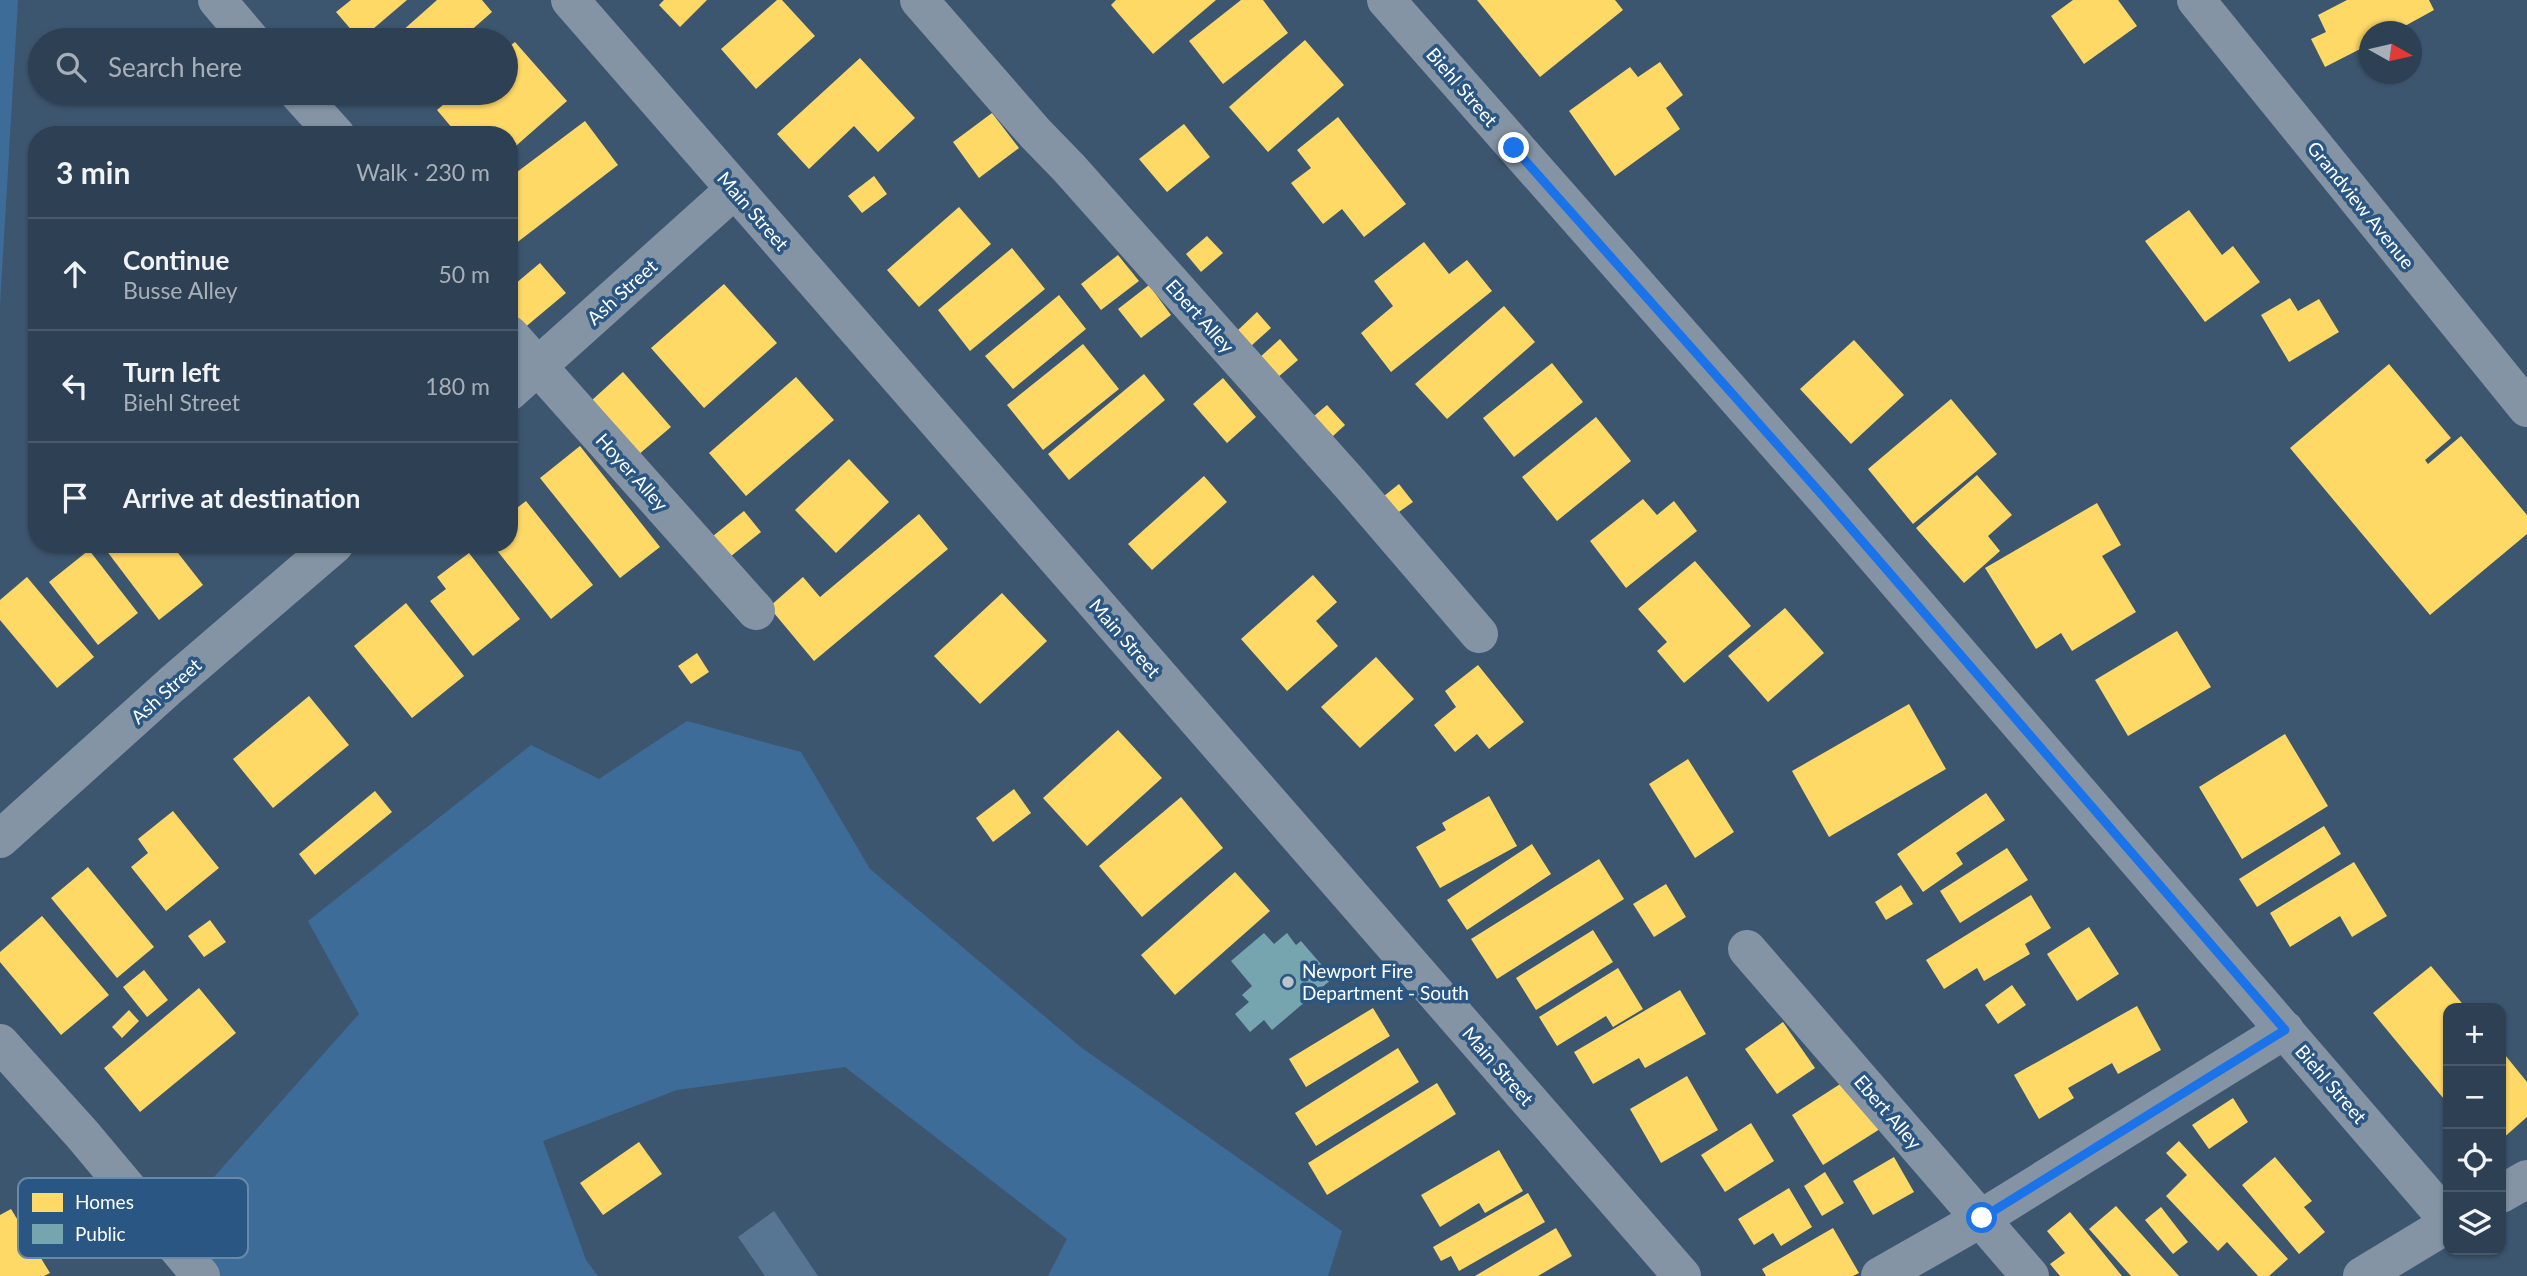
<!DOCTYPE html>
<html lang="en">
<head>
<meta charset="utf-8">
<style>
  :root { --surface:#2e4053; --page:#3a4b5d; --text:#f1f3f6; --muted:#a7afb8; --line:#49596a }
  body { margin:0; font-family:Lato,sans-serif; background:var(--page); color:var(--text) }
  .controls { position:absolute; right:21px; bottom:21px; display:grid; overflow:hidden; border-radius:14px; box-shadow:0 2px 5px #0004 }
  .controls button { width:63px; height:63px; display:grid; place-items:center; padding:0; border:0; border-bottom:2px solid var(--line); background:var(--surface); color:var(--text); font:35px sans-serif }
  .compass { position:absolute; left:2359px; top:21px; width:63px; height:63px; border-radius:50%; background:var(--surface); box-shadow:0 2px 5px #0004; rotate:98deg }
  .stop { position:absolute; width:21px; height:21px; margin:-16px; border:5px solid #1a73e8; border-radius:50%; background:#fff }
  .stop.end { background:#1a73e8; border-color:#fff; box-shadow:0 2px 7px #0008 }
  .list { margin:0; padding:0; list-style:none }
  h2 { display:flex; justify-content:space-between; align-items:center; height:91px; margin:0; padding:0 28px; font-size:30px }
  h2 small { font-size:23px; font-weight:400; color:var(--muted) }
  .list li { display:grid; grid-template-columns:46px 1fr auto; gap:21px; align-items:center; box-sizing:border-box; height:112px; padding:0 28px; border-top:2px solid var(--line) }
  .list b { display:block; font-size:26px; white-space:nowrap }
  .list p { margin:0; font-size:23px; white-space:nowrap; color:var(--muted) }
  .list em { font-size:23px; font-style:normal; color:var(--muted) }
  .icon { flex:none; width:38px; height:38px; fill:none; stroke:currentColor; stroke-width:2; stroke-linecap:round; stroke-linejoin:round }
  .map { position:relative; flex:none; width:2527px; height:1276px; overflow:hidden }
  .search { position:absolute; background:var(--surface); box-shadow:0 2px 5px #0004; left:28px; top:28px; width:490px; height:77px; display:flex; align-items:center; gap:18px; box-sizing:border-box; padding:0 24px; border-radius:38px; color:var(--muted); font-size:26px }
  .panel { position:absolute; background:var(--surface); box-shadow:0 2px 5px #0004; left:28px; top:126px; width:490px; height:427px; border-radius:28px }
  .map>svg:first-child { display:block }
  .green { fill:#3e6c99 }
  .water { fill:#577694 }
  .homes { fill:#ffd966 }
  .public { fill:#76a5af }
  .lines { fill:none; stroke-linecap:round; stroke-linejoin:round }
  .minor { stroke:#8494a5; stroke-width:38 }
  .route { stroke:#1a73e8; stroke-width:9 }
  .poi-dot { fill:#bbc4cd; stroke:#295683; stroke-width:2.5 }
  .labels { text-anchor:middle; stroke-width:7; stroke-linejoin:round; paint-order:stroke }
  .street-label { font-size:19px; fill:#fff; stroke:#295683 }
  .poi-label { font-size:19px; fill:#fff; stroke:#295683; text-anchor:start }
  .key { fill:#295683; stroke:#6989a8; stroke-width:2 }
  .key-label { font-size:19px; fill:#fff }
</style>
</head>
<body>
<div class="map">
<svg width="2527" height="1276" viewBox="0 0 2527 1276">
  <rect width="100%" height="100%" fill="#3d566f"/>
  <!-- green -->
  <g class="green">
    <path d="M 0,0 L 18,0 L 0,305 Z"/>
    <path d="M 687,721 L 801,752 L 870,869 L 1082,1048 L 1342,1231 L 1328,1276 L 1048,1276 L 1067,1239 L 845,1067 L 677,1090 L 543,1141 L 586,1260 L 598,1276 L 201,1276 L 165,1232 L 359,1014 L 308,921 L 531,745 L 599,779 Z"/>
  </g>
  <!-- water -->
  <path class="water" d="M 774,1211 L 818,1276 L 765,1276 L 738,1237 Z"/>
  <!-- homes -->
  <g class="homes">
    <path d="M 351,0 L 407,0 L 360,40 L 336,12 Z"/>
    <path d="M 437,0 L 482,0 L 492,12 L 460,40 L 392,40 Z"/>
    <path d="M 664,0 L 707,0 L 680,27 L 659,5 Z"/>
    <path d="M 777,0 L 782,0 L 815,36 L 756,89 L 721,49 Z"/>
    <path d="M 1116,0 L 1216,0 L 1153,54 L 1111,5 Z"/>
    <path d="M 1241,0 L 1263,0 L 1288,33 L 1223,84 L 1189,41 Z"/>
    <path d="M 1477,0 L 1615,0 L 1623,10 L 1540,77 Z"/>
    <path d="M 2073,0 L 2118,0 L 2137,26 L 2084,64 L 2051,16 Z"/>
    <path d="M 2347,0 L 2429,0 L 2434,10 L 2394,32 L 2370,32 L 2370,44 L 2325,67 L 2311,39 L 2326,32 L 2318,15 Z"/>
    <path d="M 1305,40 L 1344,85 L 1268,152 L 1229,107 Z"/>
    <path d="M 515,42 L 567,101 L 509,152 L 509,135 L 458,135 L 437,110 L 457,93 L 506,93 L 506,49 Z"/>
    <path d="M 860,58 L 915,118 L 878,152 L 854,126 L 809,169 L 777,134 Z"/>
    <path d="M 1660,62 L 1683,95 L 1666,108 L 1680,129 L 1615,176 L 1569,111 L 1630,67 L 1638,77 Z"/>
    <path d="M 992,113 L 1019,148 L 979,178 L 953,142 Z"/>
    <path d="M 1338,117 L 1406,204 L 1364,237 L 1342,209 L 1323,224 L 1291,183 L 1311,168 L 1297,150 Z"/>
    <path d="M 585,121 L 618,165 L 515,244 L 509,236 L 509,178 Z"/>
    <path d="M 1184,124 L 1210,157 L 1167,192 L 1139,159 Z"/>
    <path d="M 874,176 L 887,194 L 862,213 L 848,196 Z"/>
    <path d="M 959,207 L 991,244 L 919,307 L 887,270 Z"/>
    <path d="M 2189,210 L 2222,255 L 2233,246 L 2260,282 L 2205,322 L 2145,241 Z"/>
    <path d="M 1207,236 L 1223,253 L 1201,272 L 1186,254 Z"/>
    <path d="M 1424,242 L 1449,274 L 1467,260 L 1492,291 L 1391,372 L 1361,333 L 1393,306 L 1374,281 Z"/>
    <path d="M 1012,248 L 1045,289 L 970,351 L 938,310 Z"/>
    <path d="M 1118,255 L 1139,281 L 1101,310 L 1081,284 Z"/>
    <path d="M 540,263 L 566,293 L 523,329 L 509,313 L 509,289 Z"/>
    <path d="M 724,284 L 777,343 L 704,408 L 651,348 Z"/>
    <path d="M 1149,285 L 1171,315 L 1141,338 L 1118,309 Z"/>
    <path d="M 1059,295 L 1086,329 L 1013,389 L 985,356 Z"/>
    <path d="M 2290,298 L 2298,311 L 2319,299 L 2339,332 L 2289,362 L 2261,315 Z"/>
    <path d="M 1504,306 L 1535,342 L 1447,419 L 1415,384 Z"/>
    <path d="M 1257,312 L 1271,328 L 1251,346 L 1238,330 Z"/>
    <path d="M 1280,339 L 1298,360 L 1277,378 L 1259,358 Z"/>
    <path d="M 1854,340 L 1904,395 L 1851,444 L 1800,389 Z"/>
    <path d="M 1083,344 L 1119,389 L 1043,450 L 1007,405 Z"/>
    <path d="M 1552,363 L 1583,402 L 1514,457 L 1483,418 Z"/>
    <path d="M 2389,364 L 2451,438 L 2425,460 L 2428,464 L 2461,436 L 2527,515 L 2527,534 L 2430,615 L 2290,448 Z"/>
    <path d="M 623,372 L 671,427 L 638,455 L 591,401 Z"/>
    <path d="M 1144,374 L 1165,400 L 1069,480 L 1048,454 Z"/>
    <path d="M 796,377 L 834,420 L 746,496 L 709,453 Z"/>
    <path d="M 1223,378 L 1256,417 L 1227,443 L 1193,404 Z"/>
    <path d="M 1951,399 L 1997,454 L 1913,524 L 1868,469 Z"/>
    <path d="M 1327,405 L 1345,425 L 1333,436 L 1314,416 Z"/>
    <path d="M 1596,417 L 1631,461 L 1557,521 L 1522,477 Z"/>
    <path d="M 580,446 L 660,547 L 620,578 L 540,478 Z"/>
    <path d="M 849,459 L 889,502 L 836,553 L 795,510 Z"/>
    <path d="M 1977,475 L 2012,515 L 1988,536 L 2000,551 L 1964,583 L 1916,528 Z"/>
    <path d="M 1204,476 L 1227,502 L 1152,570 L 1128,544 Z"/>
    <path d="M 1399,484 L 1413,502 L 1396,514 L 1384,496 Z"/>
    <path d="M 1643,499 L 1657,515 L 1674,501 L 1697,531 L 1626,588 L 1590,541 Z"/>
    <path d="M 526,501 L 593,585 L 551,619 L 492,544 L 509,544 L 509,514 Z"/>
    <path d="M 2097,503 L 2121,545 L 2102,556 L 2136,612 L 2072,651 L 2061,633 L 2036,649 L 1985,568 Z"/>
    <path d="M 744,511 L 761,532 L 730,557 L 713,536 Z"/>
    <path d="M 919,514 L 948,549 L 814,661 L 769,607 L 803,577 L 820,597 Z"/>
    <path d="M 114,544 L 171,544 L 203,585 L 159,620 L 106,550 Z"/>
    <path d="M 89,550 L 138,613 L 98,645 L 49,582 Z"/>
    <path d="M 469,553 L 520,619 L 473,656 L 430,601 L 446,589 L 437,577 Z"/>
    <path d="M 1695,561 L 1751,626 L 1684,683 L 1657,651 L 1667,642 L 1638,609 Z"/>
    <path d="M 1313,575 L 1337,602 L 1316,621 L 1338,646 L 1287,691 L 1241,639 Z"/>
    <path d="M 27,577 L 94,657 L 57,688 L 0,620 L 0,600 Z"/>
    <path d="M 1002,593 L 1047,641 L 980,704 L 934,656 Z"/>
    <path d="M 406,603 L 464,676 L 412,718 L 354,646 Z"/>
    <path d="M 1785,608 L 1824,653 L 1768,702 L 1728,656 Z"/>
    <path d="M 2177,631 L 2211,687 L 2128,736 L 2095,680 Z"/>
    <path d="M 697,653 L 709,672 L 691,684 L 678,666 Z"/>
    <path d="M 1376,657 L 1414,699 L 1360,748 L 1321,707 Z"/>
    <path d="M 1478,665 L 1524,722 L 1489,749 L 1477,734 L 1455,752 L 1434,725 L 1456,707 L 1445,691 Z"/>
    <path d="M 309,696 L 349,745 L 273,808 L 233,759 Z"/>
    <path d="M 1909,704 L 1946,769 L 1829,837 L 1792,771 Z"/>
    <path d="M 1118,730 L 1162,778 L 1087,846 L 1043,798 Z"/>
    <path d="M 2285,734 L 2328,806 L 2242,859 L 2199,787 Z"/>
    <path d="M 1688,759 L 1734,832 L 1695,858 L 1649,784 Z"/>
    <path d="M 1014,789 L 1031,813 L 993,842 L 976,818 Z"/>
    <path d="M 375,791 L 392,812 L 315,875 L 299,854 Z"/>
    <path d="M 1986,793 L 2005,820 L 1956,853 L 1963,864 L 1923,892 L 1897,854 Z"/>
    <path d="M 1489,796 L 1517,846 L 1440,888 L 1416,847 L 1446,830 L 1442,823 Z"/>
    <path d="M 1181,797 L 1223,848 L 1142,917 L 1099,866 Z"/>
    <path d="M 173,811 L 219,868 L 166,911 L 131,867 L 148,853 L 138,839 Z"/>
    <path d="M 2324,826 L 2341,854 L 2257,907 L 2239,879 Z"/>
    <path d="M 1532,844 L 1551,874 L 1467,930 L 1447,900 Z"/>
    <path d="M 2007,848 L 2028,880 L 1960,923 L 1940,891 Z"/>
    <path d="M 1599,859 L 1624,899 L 1497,979 L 1471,939 Z"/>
    <path d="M 2354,862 L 2387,916 L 2352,937 L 2340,916 L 2290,947 L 2270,913 Z"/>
    <path d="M 88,867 L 154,947 L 117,978 L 51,898 Z"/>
    <path d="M 1235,872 L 1270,911 L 1175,995 L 1141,955 Z"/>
    <path d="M 1666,884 L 1686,917 L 1654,937 L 1633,904 Z"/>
    <path d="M 1901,885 L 1913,904 L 1886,920 L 1875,902 Z"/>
    <path d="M 2031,895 L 2051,928 L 2025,944 L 2030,954 L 1984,981 L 1977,968 L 1944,989 L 1926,960 Z"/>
    <path d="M 42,916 L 109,995 L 61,1035 L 0,962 L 0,952 Z"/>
    <path d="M 210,920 L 226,942 L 204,957 L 188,936 Z"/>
    <path d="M 2089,927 L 2119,974 L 2077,1001 L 2047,954 Z"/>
    <path d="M 1593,930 L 1613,962 L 1536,1010 L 1516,978 Z"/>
    <path d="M 2431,966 L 2466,1008 L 2448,1008 L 2448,1104 L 2373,1013 Z"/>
    <path d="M 1618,968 L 1643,1009 L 1613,1027 L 1606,1016 L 1557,1046 L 1539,1017 Z"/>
    <path d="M 144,970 L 168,1000 L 147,1017 L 123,987 Z"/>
    <path d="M 2012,985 L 2026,1005 L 1998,1024 L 1985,1005 Z"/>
    <path d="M 199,988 L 236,1033 L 140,1112 L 104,1068 Z"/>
    <path d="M 1680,990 L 1706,1034 L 1645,1068 L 1639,1058 L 1593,1084 L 1574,1052 Z"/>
    <path d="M 2137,1006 L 2161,1050 L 2118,1074 L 2112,1063 L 2068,1088 L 2074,1098 L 2039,1119 L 2014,1075 Z"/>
    <path d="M 1373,1008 L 1390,1036 L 1306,1087 L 1289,1059 Z"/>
    <path d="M 129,1010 L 139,1021 L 122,1038 L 112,1027 Z"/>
    <path d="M 1783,1022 L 1815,1068 L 1777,1094 L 1745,1049 Z"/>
    <path d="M 1398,1048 L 1419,1082 L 1316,1146 L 1295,1113 Z"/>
    <path d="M 2501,1050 L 2527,1082 L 2527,1117 L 2501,1140 Z"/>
    <path d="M 1687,1076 L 1718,1130 L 1661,1163 L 1630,1109 Z"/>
    <path d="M 1848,1079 L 1880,1129 L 1823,1165 L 1792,1115 Z"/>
    <path d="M 1437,1083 L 1456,1114 L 1327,1195 L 1308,1163 Z"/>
    <path d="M 2233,1098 L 2248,1122 L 2209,1149 L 2192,1125 Z"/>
    <path d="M 1751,1123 L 1774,1161 L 1725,1192 L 1701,1155 Z"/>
    <path d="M 2179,1141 L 2288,1259 L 2269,1276 L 2258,1276 L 2227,1242 L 2218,1251 L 2166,1196 L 2187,1175 L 2166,1153 Z"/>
    <path d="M 639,1142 L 662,1174 L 603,1215 L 580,1183 Z"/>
    <path d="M 1499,1150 L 1523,1191 L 1485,1213 L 1479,1203 L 1440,1227 L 1421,1195 Z"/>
    <path d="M 1894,1157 L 1914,1192 L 1873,1215 L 1853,1181 Z"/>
    <path d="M 2275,1157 L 2312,1201 L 2304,1207 L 2325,1232 L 2299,1254 L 2242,1185 Z"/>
    <path d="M 1825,1172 L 1844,1203 L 1822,1216 L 1804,1186 Z"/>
    <path d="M 1789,1188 L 1812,1227 L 1781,1246 L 1773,1233 L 1754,1245 L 1738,1219 Z"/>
    <path d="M 1528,1193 L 1545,1222 L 1459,1271 L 1451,1256 L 1441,1261 L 1433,1247 Z"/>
    <path d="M 2116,1206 L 2179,1276 L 2131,1276 L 2089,1229 Z"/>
    <path d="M 2161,1207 L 2188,1242 L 2173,1254 L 2145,1220 Z"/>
    <path d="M 11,1209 L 50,1273 L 44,1276 L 0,1276 L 0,1215 Z"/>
    <path d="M 2070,1212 L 2122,1276 L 2060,1276 L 2050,1264 L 2065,1253 L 2047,1231 Z"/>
    <path d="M 1556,1228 L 1572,1256 L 1538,1276 L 1475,1276 Z"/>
    <path d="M 1833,1228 L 1859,1273 L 1853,1276 L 1766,1276 L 1762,1269 Z"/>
  </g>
  <!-- public -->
  <path class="public" d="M 1264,933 L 1274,944 L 1287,933 L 1296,945 L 1301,941 L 1333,978 L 1272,1030 L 1264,1020 L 1250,1032 L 1235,1014 L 1249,1002 L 1242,995 L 1252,986 L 1231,961 Z"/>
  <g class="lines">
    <!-- minor -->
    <g class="minor">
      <path d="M 217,0 L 251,40"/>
      <path d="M 570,0 L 1682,1276"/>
      <path d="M 919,0 L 1035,133 L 1069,168 L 1352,486 L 1479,634"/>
      <path d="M 1386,0 L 1823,496 L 2448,1220"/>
      <path d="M 2196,0 L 2527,408"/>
      <path d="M 298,93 L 336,135"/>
      <path d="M 509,334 L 756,611"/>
      <path d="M 509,392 L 734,190"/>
      <path d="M 0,839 L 171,685 L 335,544"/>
      <path d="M 1747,949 L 2030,1276"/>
      <path d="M 0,1043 L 82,1134 L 201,1276"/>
      <path d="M 2501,1194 L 2527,1179"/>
      <path d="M 1880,1276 L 1982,1218 L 2285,1030"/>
      <path d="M 2362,1276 L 2448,1224"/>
    </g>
  </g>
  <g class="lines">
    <!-- route -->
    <path class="route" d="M 1514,148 L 1823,496 L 2285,1030 L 1982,1218"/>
  </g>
  <!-- markers -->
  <circle class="poi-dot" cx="1288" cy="982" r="7"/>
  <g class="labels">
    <!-- street labels -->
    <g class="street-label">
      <text transform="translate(1462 87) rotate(49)" y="7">Biehl Street</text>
      <text transform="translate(2361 205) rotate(51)" y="7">Grandview Avenue</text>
      <text transform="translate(753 211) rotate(49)" y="7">Main Street</text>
      <text transform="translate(622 292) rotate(-42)" y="7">Ash Street</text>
      <text transform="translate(1200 316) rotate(48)" y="7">Ebert Alley</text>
      <text transform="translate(632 472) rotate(48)" y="7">Hoyer Alley</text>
      <text transform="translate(1125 638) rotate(49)" y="7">Main Street</text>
      <text transform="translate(166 691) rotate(-42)" y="7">Ash Street</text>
      <text transform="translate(1498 1066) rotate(49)" y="7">Main Street</text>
      <text transform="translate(2331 1084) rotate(49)" y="7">Biehl Street</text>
      <text transform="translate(1888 1112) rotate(49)" y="7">Ebert Alley</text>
    </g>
    <!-- poi labels -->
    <g class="poi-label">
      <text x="1302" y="978">Newport Fire<tspan x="1302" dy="22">Department - South</tspan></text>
    </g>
  </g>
  <!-- legend -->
  <rect x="18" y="1178" width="230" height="80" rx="10" class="key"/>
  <rect x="32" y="1193" width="31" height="19" fill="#ffd966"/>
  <rect x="32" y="1224" width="31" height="20" fill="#76a5af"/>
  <g class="key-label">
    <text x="75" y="1209">Homes</text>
    <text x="75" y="1241">Public</text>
  </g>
</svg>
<div class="controls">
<button>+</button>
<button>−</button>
<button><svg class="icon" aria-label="locate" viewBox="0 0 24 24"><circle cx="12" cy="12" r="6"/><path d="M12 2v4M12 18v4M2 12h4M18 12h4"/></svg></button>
<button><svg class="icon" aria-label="layers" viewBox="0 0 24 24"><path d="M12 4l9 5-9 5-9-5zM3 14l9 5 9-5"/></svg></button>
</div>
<svg class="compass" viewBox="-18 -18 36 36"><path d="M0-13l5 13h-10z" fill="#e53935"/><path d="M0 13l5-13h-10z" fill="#a7afb8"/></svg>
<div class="stop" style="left:1982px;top:1218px"></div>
<div class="stop end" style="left:1514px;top:148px"></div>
<div class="search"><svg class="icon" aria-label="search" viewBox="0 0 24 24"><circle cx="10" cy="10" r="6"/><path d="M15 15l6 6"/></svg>Search here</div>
<section class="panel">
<h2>3 min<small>Walk · 230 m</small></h2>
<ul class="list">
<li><svg class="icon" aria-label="ahead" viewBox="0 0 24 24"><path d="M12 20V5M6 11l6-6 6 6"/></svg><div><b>Continue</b><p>Busse Alley</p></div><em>50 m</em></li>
<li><svg class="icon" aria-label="left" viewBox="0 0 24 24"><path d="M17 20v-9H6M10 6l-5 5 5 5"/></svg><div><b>Turn left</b><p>Biehl Street</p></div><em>180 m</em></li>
<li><svg class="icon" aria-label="arrive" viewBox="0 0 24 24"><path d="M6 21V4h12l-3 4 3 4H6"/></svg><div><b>Arrive at destination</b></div></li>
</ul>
</section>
</div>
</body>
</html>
